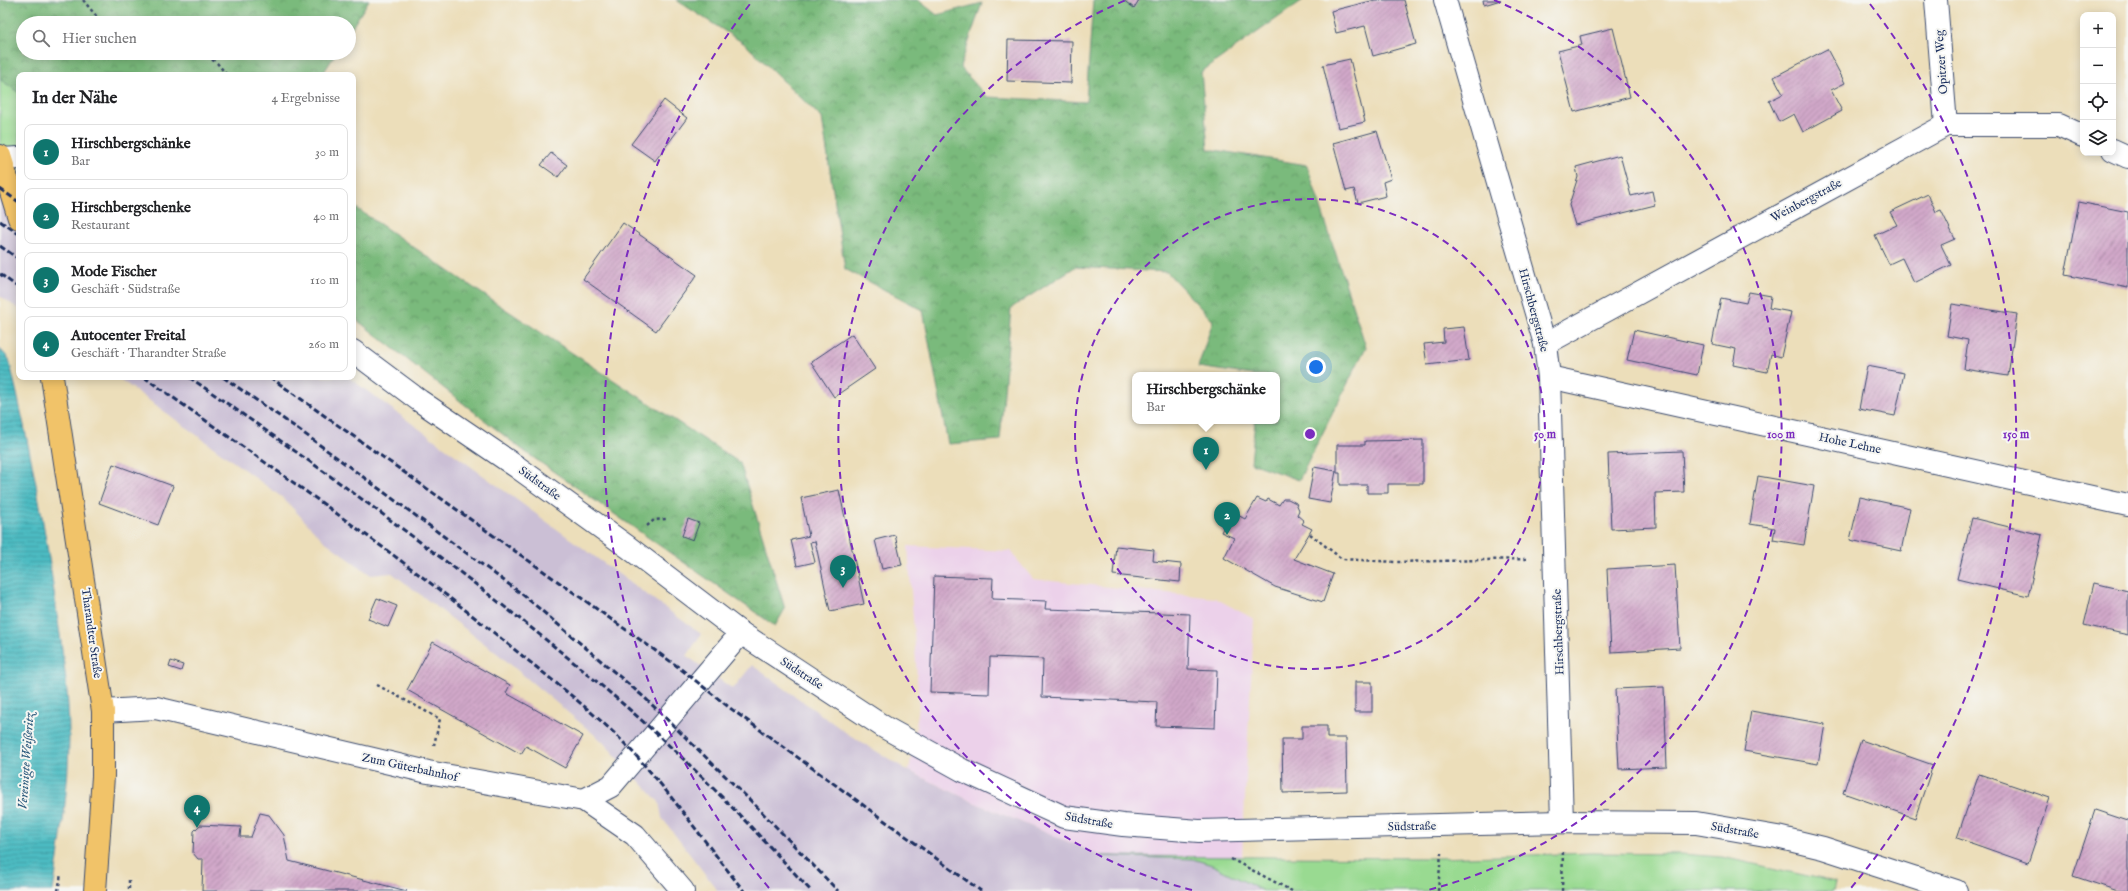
<!DOCTYPE html>
<html lang="de">
<head>
<meta charset="utf-8">
<style>
  :root { --surface:#fff; --page:#f2f2f2; --text:#202124; --muted:#757577; --line:#e0e0e0; --accent:#0f766e }
  body { margin:0; font-family:"IM FELL English",serif; background:var(--page); color:var(--text) }
  .controls { position:absolute; right:12px; top:12px; display:grid; overflow:hidden; border-radius:8px; box-shadow:0 2px 10px #0003 }
  .controls button { width:36px; height:36px; display:grid; place-items:center; padding:0; border:0; border-bottom:1px solid var(--line); background:var(--surface); color:var(--text); font:20px sans-serif }
  .you { position:absolute; left:1316px; top:367px; width:14px; height:14px; margin:-10px; border:3px solid #fff; border-radius:50%; background:#1a73e8; box-shadow:0 0 0 6px #1a73e833 }
  .badge { display:grid; place-items:center; width:26px; height:26px; border-radius:50%; background:var(--accent); color:#fff; font-size:13px; font-weight:700 }
  .pin { position:absolute; translate:-50% -33px; filter:drop-shadow(0 1px 2px #0008) }
  .pin::after { content:''; position:absolute; top:21px; width:14px; height:12px; background:inherit; clip-path:polygon(0 0,100% 0,50% 100%) }
  .popup { position:absolute; left:1132px; top:372px; width:148px; height:52px; box-sizing:border-box; display:grid; place-content:center; border-radius:8px; background:var(--surface); filter:drop-shadow(0 1px 3px #0005); font-size:13px; white-space:nowrap; color:var(--muted) }
  .popup b { font-size:15px; color:var(--text) }
  .popup::after { content:''; position:absolute; left:50%; top:100%; margin-left:-8px; border:8px solid transparent; border-top-color:var(--surface) }
  .list { margin:0; padding:0; list-style:none }
  h2 { display:flex; justify-content:space-between; align-items:center; height:52px; margin:0; padding:0 16px; font-size:17px }
  h2 small { font-size:13px; font-weight:400; color:var(--muted) }
  .list li { display:grid; grid-template-columns:26px 1fr auto; gap:12px; align-items:center; box-sizing:border-box; height:56px; margin:0 8px 8px; padding:0 8px; border:1px solid var(--line); border-radius:8px }
  .list b { display:block; font-size:15px; white-space:nowrap }
  .list p { margin:0; font-size:13px; white-space:nowrap; color:var(--muted) }
  .list em { font-size:13px; font-style:normal; color:var(--muted) }
  .icon { flex:none; width:22px; height:22px; fill:none; stroke:currentColor; stroke-width:2; stroke-linecap:round; stroke-linejoin:round }
  .map { position:relative; flex:none; width:2128px; height:891px; overflow:hidden }
  .search { position:absolute; background:var(--surface); box-shadow:0 2px 10px #0003; left:16px; top:16px; width:340px; height:44px; display:flex; align-items:center; gap:10px; box-sizing:border-box; padding:0 14px; border-radius:22px; color:var(--muted); font-size:15px }
  .panel { position:absolute; background:var(--surface); box-shadow:0 2px 10px #0003; left:16px; top:72px; width:340px; height:308px; border-radius:8px }
  .map>svg:first-child { display:block }
  .built { fill:#ecd1ea }
  .railway { fill:#cbbfd5 }
  .green { fill:#99da91; stroke:#5a8478 }
  .forest { fill:url(#forest-crowns); stroke:#4a746c }
  .water { fill:url(#water-rules); stroke:#347690 }
  .building { fill:url(#building-hatch) }
  .lines { fill:none; stroke-linecap:round; stroke-linejoin:round }
  .minor-casing { stroke:#3a496c; stroke-width:24 }
  .major-casing { stroke:#3a496c; stroke-width:24 }
  .path { stroke:#3a496c; stroke-width:2.5; stroke-dasharray:3 3; stroke-linecap:butt }
  .minor { stroke:#fff; stroke-width:22 }
  .major { stroke:#f1c369; stroke-width:22 }
  .rail { stroke:#1b2f5e; stroke-width:3; stroke-dasharray:6 3; stroke-linecap:butt }
  .ring { fill:none; stroke:#7b2cbf; stroke-width:2; stroke-dasharray:7 5 }
  .labels { text-anchor:middle; stroke-width:4; stroke-linejoin:round; paint-order:stroke }
  .street-label { font-size:12px; fill:#1b2f5e; stroke:#f6f6f2 }
  .water-label { font-size:13px; font-style:italic; fill:#2a597c; stroke:#f6f6f2 }
  .centre { fill:#7b2cbf; stroke:#f6f6f2; stroke-width:2 }
  .ring-label { font-size:12px; text-anchor:middle; font-weight:bold; fill:#7b2cbf; stroke:#f6f6f2; stroke-width:4; stroke-linejoin:round; paint-order:stroke }
</style>
</head>
<body>
<div class="map">
<svg width="2128" height="891" viewBox="0 0 2128 891">
  <defs>
    <pattern id="forest-crowns" width="20" height="18" patternUnits="userSpaceOnUse"><rect width="20" height="18" fill="#7aba7b"/><path d="M2 6a3 3 0 1 1 6 0M12 15a3 3 0 1 1 6 0" fill="none" stroke="#639868"/></pattern>
    <pattern id="water-rules" width="6" height="5" patternUnits="userSpaceOnUse"><rect width="6" height="5" fill="#4dbcc2"/><path d="M0 2.5h6" fill="none" stroke="#3f99a1"/></pattern>
    <pattern id="building-hatch" width="6" height="6" patternUnits="userSpaceOnUse"><rect width="6" height="6" fill="#d1a8c9"/><path d="M-1 1l2-2M0 6l6-6M5 7l2-2" fill="none" stroke="#a989a6"/></pattern>
  </defs>
  <rect width="100%" height="100%" fill="#f6f6f2"/>
  <filter id="ink" filterUnits="userSpaceOnUse"><feTurbulence type="fractalNoise" baseFrequency=".025" numOctaves="2"/><feDisplacementMap in="SourceGraphic" scale="8" xChannelSelector="R" yChannelSelector="G"/><feConvolveMatrix kernelMatrix="1 2 1 2 8 2 1 2 1" color-interpolation-filters="sRGB"/></filter>
  <filter id="wash" filterUnits="userSpaceOnUse"><feTurbulence type="fractalNoise" baseFrequency=".012" numOctaves="4" result="noise"/><feDisplacementMap in="SourceGraphic" scale="16" xChannelSelector="R" yChannelSelector="G"/><feGaussianBlur stdDeviation="0.9" result="paint"/><feColorMatrix in="noise" values="0 0 0 0 0 0 0 0 0 0 0 0 0 0 0 0 0 1.4 0 .05"/><feComposite in="paint" operator="in"/></filter>
  <g filter="url(#wash)">
    <rect width="100%" height="100%" fill="#ecdeba"/>
    <!-- built -->
    <path class="built" d="M 908,546 L 1010,551 L 1033,579 L 1215,598 L 1254,619 L 1242,858 L 1102,856 L 973,802 L 909,771 L 919,707 Z"/>
    <!-- railway -->
    <g class="railway">
      <path d="M 0,169 L 19,182 L 19,309 L 0,296 Z"/>
      <path d="M 117,377 L 348,377 L 701,634 L 687,656 L 733,689 L 752,665 L 848,734 L 909,771 L 973,802 L 1102,856 L 1193,859 L 1212,865 L 1263,891 L 718,891 L 662,818 L 659,802 L 602,741 L 498,654 L 392,573 L 371,575 L 323,540 L 283,498 Z"/>
    </g>
    <!-- green -->
    <g class="green">
      <path d="M 0,79 L 19,93 L 19,182 L 0,169 Z"/>
      <path d="M 1592,853 L 1680,854 L 1722,857 L 1835,882 L 1833,891 L 1263,891 L 1212,865 L 1193,859 L 1102,856 L 1437,858 Z"/>
    </g>
    <!-- forest -->
    <g class="forest">
      <path d="M 0,0 L 369,0 L 349,32 L 349,23 L 23,23 L 23,53 L 336,53 L 322,75 L 19,75 L 19,93 L 0,79 Z"/>
      <path d="M 676,0 L 918,0 L 937,15 L 982,3 L 960,67 L 987,97 L 1086,102 L 1093,0 L 1303,0 L 1201,72 L 1208,149 L 1307,165 L 1366,347 L 1299,480 L 1251,463 L 1255,421 L 1277,421 L 1277,375 L 1253,375 L 1198,367 L 1213,321 L 1167,272 L 1075,267 L 1011,308 L 1000,440 L 948,444 L 923,310 L 845,269 L 822,118 L 745,44 Z"/>
      <path d="M 353,206 L 496,303 L 740,463 L 785,609 L 775,626 L 524,451 L 353,317 Z"/>
    </g>
    <!-- water -->
    <path class="water" d="M 0,349 L 9,359 C 29,444 46,528 57,614 C 63,655 69,694 69,735 C 69,787 61,839 53,891 L 0,891 Z"/>
    <g id="blocks">
      <!-- building -->
      <g class="building">
        <path d="M 1123,0 L 1139,0 L 1134,8 Z"/>
        <path d="M 1375,0 L 1404,0 L 1416,44 L 1373,56 L 1365,26 L 1336,33 L 1331,11 Z"/>
        <path d="M 1483,0 L 1501,0 L 1484,5 Z"/>
        <path d="M 1613,28 L 1630,97 L 1574,112 L 1558,51 L 1582,45 L 1580,36 Z"/>
        <path d="M 1008,40 L 1072,41 L 1071,83 L 1007,81 Z"/>
        <path d="M 1827,49 L 1845,83 L 1831,90 L 1842,111 L 1803,132 L 1794,114 L 1779,122 L 1769,101 L 1783,94 L 1774,77 Z"/>
        <path d="M 1350,59 L 1365,122 L 1338,128 L 1323,65 Z"/>
        <path d="M 664,100 L 687,118 L 655,161 L 631,144 Z"/>
        <path d="M 1377,131 L 1391,179 L 1383,182 L 1386,196 L 1358,203 L 1354,189 L 1346,191 L 1333,143 Z"/>
        <path d="M 551,153 L 567,165 L 558,177 L 541,165 Z"/>
        <path d="M 1620,155 L 1631,196 L 1652,191 L 1655,205 L 1575,225 L 1569,205 L 1578,177 L 1576,167 Z"/>
        <path d="M 1928,194 L 1936,212 L 1941,210 L 1955,239 L 1941,245 L 1951,265 L 1914,283 L 1902,258 L 1889,264 L 1875,235 L 1897,225 L 1890,212 Z"/>
        <path d="M 2079,202 L 2128,212 L 2128,288 L 2065,275 Z"/>
        <path d="M 623,223 L 697,275 L 656,331 L 583,279 Z"/>
        <path d="M 1749,292 L 1771,296 L 1769,308 L 1791,312 L 1781,357 L 1771,354 L 1767,372 L 1733,365 L 1736,349 L 1712,344 L 1721,298 L 1746,303 Z"/>
        <path d="M 1952,304 L 2017,314 L 2008,376 L 1964,369 L 1968,340 L 1947,336 Z"/>
        <path d="M 1464,327 L 1469,360 L 1427,365 L 1424,344 L 1444,342 L 1443,329 Z"/>
        <path d="M 1634,330 L 1703,345 L 1697,375 L 1627,360 Z"/>
        <path d="M 852,334 L 875,369 L 834,397 L 811,362 Z"/>
        <path d="M 1867,366 L 1904,373 L 1895,416 L 1859,409 Z"/>
        <path d="M 1423,440 L 1423,484 L 1388,484 L 1388,493 L 1367,493 L 1367,485 L 1340,485 L 1340,473 L 1337,473 L 1337,445 L 1365,445 L 1365,441 Z"/>
        <path d="M 1682,451 L 1684,492 L 1655,493 L 1656,527 L 1611,529 L 1608,454 Z"/>
        <path d="M 113,464 L 173,486 L 158,525 L 99,503 Z"/>
        <path d="M 1314,467 L 1336,471 L 1330,503 L 1308,499 Z"/>
        <path d="M 1758,476 L 1814,486 L 1804,545 L 1773,540 L 1775,528 L 1750,524 Z"/>
        <path d="M 839,490 L 864,604 L 830,611 L 815,541 L 810,542 L 815,562 L 797,566 L 791,540 L 809,536 L 801,498 Z"/>
        <path d="M 1860,497 L 1910,508 L 1901,551 L 1850,540 Z"/>
        <path d="M 1257,498 L 1266,502 L 1268,499 L 1279,505 L 1283,499 L 1288,499 L 1296,503 L 1299,510 L 1297,515 L 1304,521 L 1302,524 L 1312,529 L 1294,559 L 1333,574 L 1323,602 L 1275,587 L 1224,558 L 1234,538 L 1221,532 L 1232,512 L 1245,519 Z"/>
        <path d="M 1972,518 L 2042,535 L 2028,596 L 1957,579 Z"/>
        <path d="M 688,519 L 699,523 L 693,540 L 682,536 Z"/>
        <path d="M 895,535 L 902,565 L 882,569 L 875,540 Z"/>
        <path d="M 1116,546 L 1154,550 L 1153,561 L 1181,564 L 1180,582 L 1113,575 Z"/>
        <path d="M 1675,565 L 1680,648 L 1611,652 L 1607,569 Z"/>
        <path d="M 934,576 L 993,578 L 992,599 L 1046,601 L 1045,609 L 1190,614 L 1188,669 L 1217,670 L 1215,728 L 1156,726 L 1157,702 L 1042,697 L 1043,659 L 990,657 L 989,694 L 930,692 Z"/>
        <path d="M 2094,583 L 2128,591 L 2128,635 L 2084,625 Z"/>
        <path d="M 377,598 L 397,606 L 388,627 L 368,619 Z"/>
        <path d="M 433,642 L 510,685 L 506,693 L 583,736 L 565,768 L 526,746 L 521,754 L 407,690 Z"/>
        <path d="M 171,661 L 183,665 L 181,671 L 169,667 Z"/>
        <rect x="1355" y="682" width="17" height="30"/>
        <path d="M 1664,687 L 1667,767 L 1619,769 L 1615,689 Z"/>
        <path d="M 1751,711 L 1825,724 L 1818,764 L 1744,751 Z"/>
        <path d="M 1302,726 L 1327,726 L 1327,738 L 1346,738 L 1347,791 L 1283,793 L 1282,739 L 1302,739 Z"/>
        <path d="M 1861,740 L 1933,765 L 1915,818 L 1843,793 Z"/>
        <path d="M 1979,774 L 2050,798 L 2028,863 L 1957,838 Z"/>
        <path d="M 2095,810 L 2128,821 L 2128,891 L 2118,891 L 2073,876 Z"/>
        <path d="M 260,813 L 269,815 L 284,835 L 289,861 L 407,891 L 202,891 L 203,859 L 198,859 L 193,853 L 194,831 L 200,825 L 241,827 L 240,837 L 251,837 Z"/>
      </g>
    </g>
  </g>
  <g filter="url(#ink)">
    <use href="#blocks" fill-opacity="0" stroke="#3a496c" stroke-width="1"/>
    <g class="lines">
      <!-- minor casing -->
      <g class="minor-casing">
        <g id="minor">
          <path d="M 1445,0 L 1545,344 L 1549,377 L 1562,822"/>
          <path d="M 1936,0 L 1946,125"/>
          <path d="M 2113,150 L 2128,157"/>
          <path d="M 1,159 L 19,158"/>
          <path d="M 1545,344 L 1946,125 L 2059,125 L 2083,136"/>
          <path d="M 353,351 L 420,401 L 517,467 L 628,547 L 741,633 L 884,727 L 962,770 L 1064,817 L 1123,825 L 1199,831 L 1562,822 L 1696,823 L 1777,837 L 1823,848 L 1956,891"/>
          <path d="M 1549,377 L 2128,505"/>
          <path d="M 103,711 L 156,708 L 428,772 L 584,800 L 635,835 L 683,891"/>
          <path d="M 584,800 L 611,786 L 741,633"/>
        </g>
      </g>
      <!-- major casing -->
      <g class="major-casing">
        <g id="major">
          <path d="M 0,156 L 19,218"/>
          <path d="M 52,377 L 103,711 L 103,776 L 95,891"/>
        </g>
      </g>
      <!-- path -->
      <g class="path">
        <path d="M 83,0 L 102,23"/>
        <path d="M 202,53 L 217,63 L 227,75"/>
        <path d="M 647,526 L 654,520 L 666,519"/>
        <path d="M 1310,534 L 1342,559 L 1396,562 L 1526,559"/>
        <path d="M 377,685 L 440,719 L 434,745"/>
        <path d="M 1231,859 L 1292,891"/>
        <path d="M 129,880 L 129,891"/>
        <path d="M 58,891 L 61,874"/>
        <path d="M 1438,891 L 1441,853"/>
        <path d="M 1562,891 L 1563,850"/>
      </g>
      <!-- minor -->
      <use href="#minor" class="minor"/>
      <!-- major -->
      <use href="#major" class="major"/>
      <!-- rail -->
      <g class="rail">
        <path d="M 0,189 L 19,202"/>
        <path d="M 0,221 L 19,234"/>
        <path d="M 0,246 L 19,259"/>
        <path d="M 0,274 L 19,288"/>
        <path d="M 144,377 C 271,467 400,555 520,654 C 551,679 583,704 612,731 C 662,779 700,837 744,891"/>
        <path d="M 189,377 C 341,482 490,589 630,710 C 693,765 754,829 811,891"/>
        <path d="M 223,377 L 298,429 L 522,594 L 645,698 L 753,803 L 838,891"/>
        <path d="M 270,377 L 677,666 L 730,708 L 981,891"/>
      </g>
    </g>
  </g>
  <!-- distance rings -->
  <g class="ring">
    <circle cx="1310" cy="434" r="235"/>
    <path d="M1192 890A471 471 0 0 1 1126 0M1494 0A471 471 0 0 1 1428 890"/>
    <path d="M769 888A706 706 0 0 1 750 4M1870 4A706 706 0 0 1 1851 888"/>
  </g>
  <g class="labels">
    <!-- street labels -->
    <g class="street-label">
      <text transform="translate(1941 62) rotate(-94)" y="4">Opitzer Weg</text>
      <text transform="translate(1806 200) rotate(-28)" y="4">Weinbergstraße</text>
      <text transform="translate(1534 310) rotate(75)" y="4">Hirschbergstraße</text>
      <text transform="translate(1850 443) rotate(12)" y="4">Hohe Lehne</text>
      <text transform="translate(540 483) rotate(36)" y="4">Südstraße</text>
      <text transform="translate(1558 632) rotate(-92)" y="4">Hirschbergstraße</text>
      <text transform="translate(92 633) rotate(82)" y="4">Tharandter Straße</text>
      <text transform="translate(802 673) rotate(33)" y="4">Südstraße</text>
      <text transform="translate(410 767) rotate(12)" y="4">Zum Güterbahnhof</text>
      <text transform="translate(1089 820) rotate(10)" y="4">Südstraße</text>
      <text transform="translate(1412 826) rotate(-1)" y="4">Südstraße</text>
      <text transform="translate(1735 830) rotate(10)" y="4">Südstraße</text>
    </g>
    <!-- water labels -->
    <g class="water-label">
      <text transform="translate(25 761) rotate(-86)" y="5">Vereinigte Weißeritz</text>
    </g>
  </g>
  <circle cx="1310" cy="434" r="6" class="centre"/>
  <g class="ring-label">
    <text x="1545" y="438">50 m</text>
    <text x="1781" y="438">100 m</text>
    <text x="2016" y="438">150 m</text>
  </g>
</svg>
<div class="controls">
<button>+</button>
<button>−</button>
<button><svg class="icon" aria-label="locate" viewBox="0 0 24 24"><circle cx="12" cy="12" r="6"/><path d="M12 2v4M12 18v4M2 12h4M18 12h4"/></svg></button>
<button><svg class="icon" aria-label="layers" viewBox="0 0 24 24"><path d="M12 4l9 5-9 5-9-5zM3 14l9 5 9-5"/></svg></button>
</div>
<div class="you"></div>
<div class="pin badge" style="left:1206px;top:470px">1</div>
<div class="popup"><b>Hirschbergschänke</b>Bar</div>
<div class="pin badge" style="left:1227px;top:535px">2</div>
<div class="pin badge" style="left:843px;top:588px">3</div>
<div class="pin badge" style="left:197px;top:828px">4</div>
<div class="search"><svg class="icon" aria-label="search" viewBox="0 0 24 24"><circle cx="10" cy="10" r="6"/><path d="M15 15l6 6"/></svg>Hier suchen</div>
<section class="panel">
<h2>In der Nähe<small>4 Ergebnisse</small></h2>
<ul class="list">
<li><span class="badge">1</span><div><b>Hirschbergschänke</b><p>Bar</p></div><em>30 m</em></li>
<li><span class="badge">2</span><div><b>Hirschbergschenke</b><p>Restaurant</p></div><em>40 m</em></li>
<li><span class="badge">3</span><div><b>Mode Fischer</b><p>Geschäft · Südstraße</p></div><em>110 m</em></li>
<li><span class="badge">4</span><div><b>Autocenter Freital</b><p>Geschäft · Tharandter Straße</p></div><em>260 m</em></li>
</ul>
</section>
</div>
</body>
</html>
